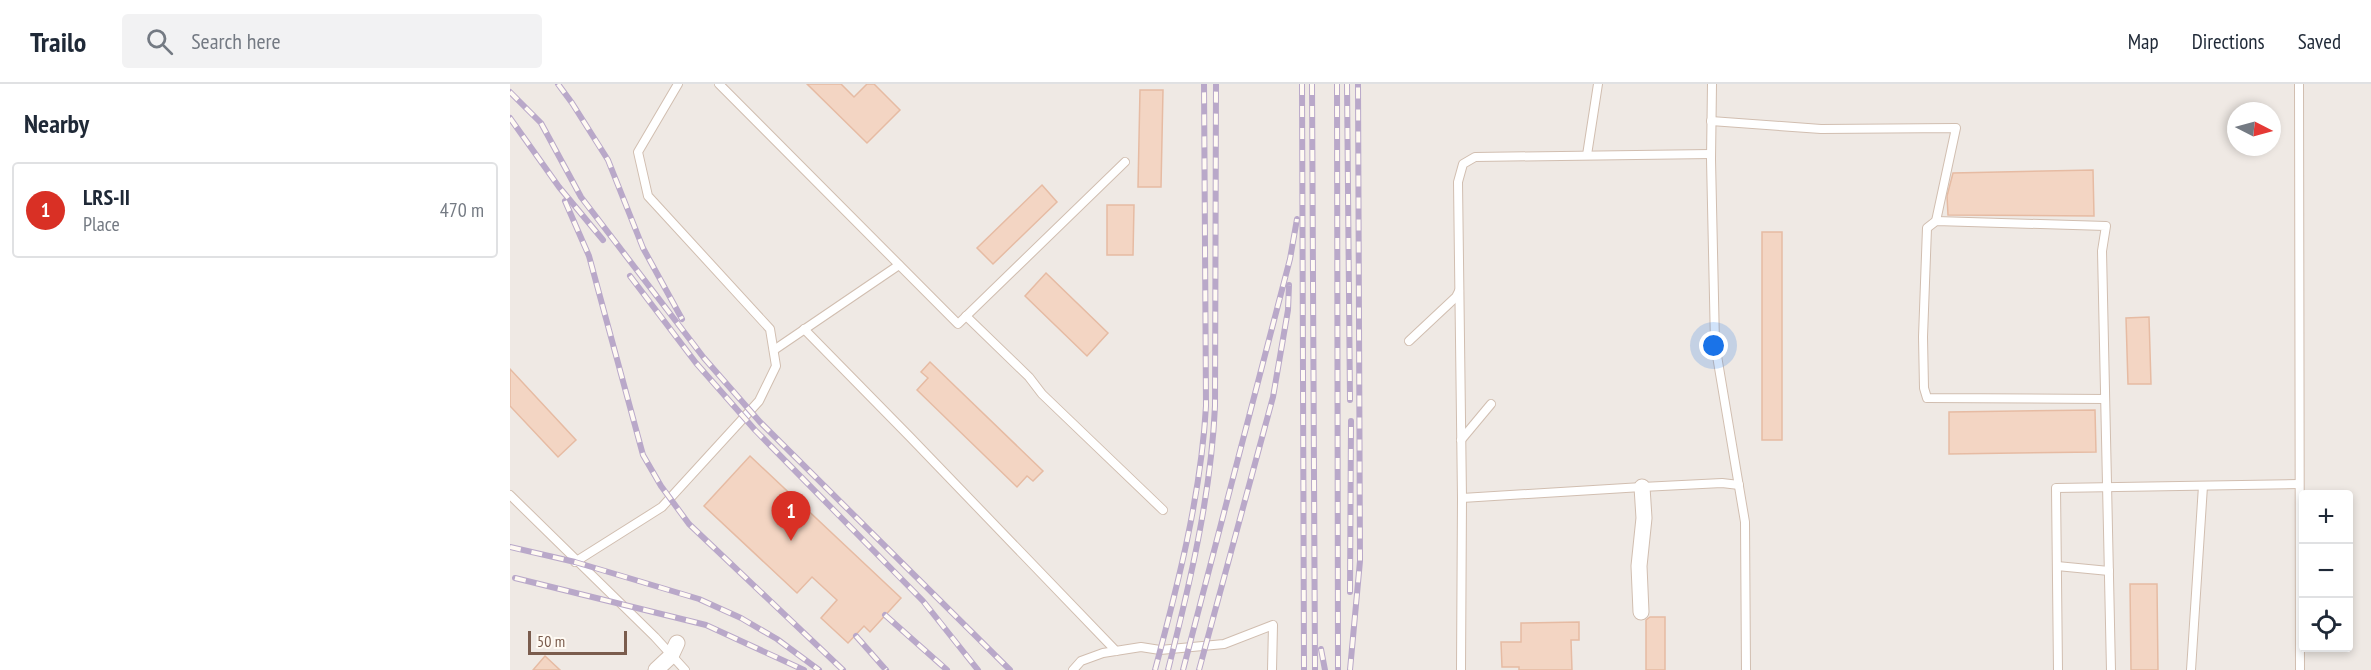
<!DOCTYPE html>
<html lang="en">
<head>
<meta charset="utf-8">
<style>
  :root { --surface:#fff; --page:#f2f2f3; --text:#1f2937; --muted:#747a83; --line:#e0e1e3; --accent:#d93025 }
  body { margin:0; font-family:"PT Sans Narrow",sans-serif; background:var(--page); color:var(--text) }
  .controls { position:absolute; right:18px; bottom:18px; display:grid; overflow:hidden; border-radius:6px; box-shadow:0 3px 9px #0003 }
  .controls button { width:54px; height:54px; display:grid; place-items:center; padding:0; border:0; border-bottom:2px solid var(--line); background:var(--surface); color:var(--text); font:30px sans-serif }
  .compass { position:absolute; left:1717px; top:18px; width:54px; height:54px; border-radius:50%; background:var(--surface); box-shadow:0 3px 9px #0003; rotate:96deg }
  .scale { position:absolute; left:18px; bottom:15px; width:99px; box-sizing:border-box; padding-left:6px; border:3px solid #7a5c4d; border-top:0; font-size:16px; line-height:21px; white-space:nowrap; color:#7a5c4d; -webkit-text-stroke:4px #fffaf3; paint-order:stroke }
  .you { position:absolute; left:1204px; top:262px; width:21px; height:21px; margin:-15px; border:4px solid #fff; border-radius:50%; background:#1a73e8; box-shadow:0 0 0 9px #1a73e833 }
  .badge { display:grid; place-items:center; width:39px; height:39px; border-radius:50%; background:var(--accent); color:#fff; font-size:20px; font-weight:700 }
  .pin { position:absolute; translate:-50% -50px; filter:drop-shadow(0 2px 3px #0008) }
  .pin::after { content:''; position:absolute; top:32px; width:21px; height:18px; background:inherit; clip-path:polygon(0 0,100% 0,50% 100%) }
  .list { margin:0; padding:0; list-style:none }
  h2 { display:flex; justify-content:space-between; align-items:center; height:78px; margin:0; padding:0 24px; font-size:26px }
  h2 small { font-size:20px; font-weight:400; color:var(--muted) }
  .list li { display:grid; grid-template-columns:39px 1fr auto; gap:18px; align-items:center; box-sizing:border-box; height:96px; margin:0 12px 12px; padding:0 12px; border:2px solid var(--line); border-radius:6px }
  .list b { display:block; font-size:22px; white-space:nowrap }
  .list p { margin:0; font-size:20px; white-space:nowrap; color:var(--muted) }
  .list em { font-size:20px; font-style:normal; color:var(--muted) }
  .icon { flex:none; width:33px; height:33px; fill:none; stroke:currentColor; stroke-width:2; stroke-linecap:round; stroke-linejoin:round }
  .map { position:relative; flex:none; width:1861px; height:586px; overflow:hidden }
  header { display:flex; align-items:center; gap:36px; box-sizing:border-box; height:84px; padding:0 30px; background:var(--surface); border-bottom:2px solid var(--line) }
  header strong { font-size:28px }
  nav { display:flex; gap:33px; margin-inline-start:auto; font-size:21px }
  .search { width:420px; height:54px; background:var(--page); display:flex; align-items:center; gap:15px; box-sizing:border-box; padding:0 21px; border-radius:6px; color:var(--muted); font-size:22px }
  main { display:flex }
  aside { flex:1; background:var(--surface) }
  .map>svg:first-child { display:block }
  .industrial { fill:#efe9e4; fill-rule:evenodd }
  .building { fill:#f3d5c3; stroke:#e6bba3; stroke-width:1.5 }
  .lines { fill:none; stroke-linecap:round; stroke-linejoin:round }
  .service-casing { stroke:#d1beb0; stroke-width:10 }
  .minor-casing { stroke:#d1beb0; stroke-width:17 }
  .service { stroke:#fff; stroke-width:8 }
  .minor { stroke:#fff; stroke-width:15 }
  .rail-casing { stroke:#b9a8c9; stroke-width:6 }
  .rail { stroke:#fffaf3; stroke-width:4; stroke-dasharray:11; stroke-linecap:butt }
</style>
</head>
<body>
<header>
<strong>Trailo</strong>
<div class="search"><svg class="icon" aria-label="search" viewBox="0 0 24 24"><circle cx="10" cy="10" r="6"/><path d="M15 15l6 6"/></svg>Search here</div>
<nav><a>Map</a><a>Directions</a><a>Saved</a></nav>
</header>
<main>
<aside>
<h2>Nearby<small></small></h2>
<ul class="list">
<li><span class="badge">1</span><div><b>LRS-II</b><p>Place</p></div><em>470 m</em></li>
</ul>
</aside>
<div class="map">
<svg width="1861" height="586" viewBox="0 0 1861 586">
  <rect width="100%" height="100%" fill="#fdf6ec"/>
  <!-- industrial -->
  <path class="industrial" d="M 0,0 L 1861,0 L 1861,586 L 0,586 ZM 1726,27 L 1762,27 L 1762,63 L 1726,63 ZM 1794,410 L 1838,410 L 1838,564 L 1794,564 Z"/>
  <!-- building -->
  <g class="building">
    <path d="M 297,0 L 331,0 L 344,13 L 357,0 L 364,0 L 390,26 L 357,59 Z"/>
    <path d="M 630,6 L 653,6 L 651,103 L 628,103 Z"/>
    <path d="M 1583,86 L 1584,132 L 1438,131 L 1437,112 L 1443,89 Z"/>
    <path d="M 532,101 L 547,118 L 483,180 L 467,164 Z"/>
    <path d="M 597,121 L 624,121 L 623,171 L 597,171 Z"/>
    <rect x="1252" y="148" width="20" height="208"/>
    <path d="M 536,189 L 598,249 L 577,272 L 515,212 Z"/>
    <path d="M 1639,233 L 1641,300 L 1618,300 L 1616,234 Z"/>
    <path d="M 420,278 L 533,387 L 523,397 L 517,392 L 507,403 L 407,306 L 418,294 L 411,288 Z"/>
    <path d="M 0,285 L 66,356 L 48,373 L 0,322 Z"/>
    <path d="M 1585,326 L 1586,368 L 1439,370 L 1439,328 Z"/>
    <path d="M 240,372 L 391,514 L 360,548 L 354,542 L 338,559 L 311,534 L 327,516 L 302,493 L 287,509 L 194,422 Z"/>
    <path d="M 1620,500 L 1647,500 L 1648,586 L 1621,586 Z"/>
    <path d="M 1140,533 L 1155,533 L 1155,586 L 1136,586 L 1136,536 Z"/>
    <path d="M 1069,538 L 1069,556 L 1061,556 L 1062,586 L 1009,586 L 1009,583 L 992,583 L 991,558 L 1011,558 L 1011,539 Z"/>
    <path d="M 35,572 L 50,586 L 23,586 Z"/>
  </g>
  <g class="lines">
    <!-- service casing -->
    <g class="service-casing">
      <g id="service">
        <path d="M 209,0 L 448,240 L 615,78"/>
        <path d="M 1202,0 L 1201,75 L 1205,260 L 1235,438 L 1236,586"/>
        <path d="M 1789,0 L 1790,586"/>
        <path d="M 1201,37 L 1311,45 L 1446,44 L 1426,137"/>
        <path d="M 1077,71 L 1088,0"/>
        <path d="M 456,232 L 519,293 L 532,310 L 653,426"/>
        <path d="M 294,245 L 400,353 L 606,567"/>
        <path d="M 899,257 L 946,213 L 949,207"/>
        <path d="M 264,266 L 389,181"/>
        <path d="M 1595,315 L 1417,314 L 1414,304 L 1413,253 L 1417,144 L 1426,137 L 1596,142 L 1592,167 L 1601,586"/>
        <path d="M 951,356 L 981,320"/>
        <path d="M 0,411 L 145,553 L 175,586"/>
        <path d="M 952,414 L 1132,403 L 1212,399 L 1229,401"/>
        <path d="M 65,478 L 152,423 L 249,317 L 266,282 L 260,245 L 138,112 L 128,68 L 168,0"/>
        <path d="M 1547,482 L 1599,487"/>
        <path d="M 563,586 L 571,577 L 593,569 L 631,563 L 650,566 L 714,560 L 763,541 L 762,586"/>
        <path d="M 951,586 L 952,414 L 948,98 L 953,80 L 965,73 L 1201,70"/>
        <path d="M 1548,586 L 1546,404 L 1789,400"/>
        <path d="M 1681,586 L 1693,402"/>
      </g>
    </g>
    <!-- minor casing -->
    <g class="minor-casing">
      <g id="minor">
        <path d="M 1131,528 L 1129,482 L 1134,434 L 1132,403"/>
        <path d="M 146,586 L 161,572 L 167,559"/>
      </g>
    </g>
    <!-- service -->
    <use href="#service" class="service"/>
    <!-- minor -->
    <use href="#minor" class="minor"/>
    <!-- rail casing -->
    <g class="rail-casing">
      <g id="rail">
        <path d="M 48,0 L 62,19 L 98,76 L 133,164 L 172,235"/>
        <path d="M 792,0 L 794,586"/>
        <path d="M 802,0 L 805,586"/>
        <path d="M 827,0 L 828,586"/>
        <path d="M 837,0 L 840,316"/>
        <path d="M 0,8 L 31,39 L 71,113 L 194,274 L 250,338 L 500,586"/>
        <path d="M 0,34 L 49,103 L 93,156"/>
        <path d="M 55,117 L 79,172 L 133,371 L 151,402 L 179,440 L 333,586"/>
        <path d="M 120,192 L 186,279 L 245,346 L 413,517 L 468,586"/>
        <path d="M 0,463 L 65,478 L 189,515 L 231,534 L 267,555 L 309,586"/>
        <path d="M 5,494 L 196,541 L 294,586"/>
        <path d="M 840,508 L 841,337"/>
        <path d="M 375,531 L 437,586"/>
        <path d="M 346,552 L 376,586"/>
        <path d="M 811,565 L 815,586"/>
        <path d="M 645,586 C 668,500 691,411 696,322 L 694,0"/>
        <path d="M 658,586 C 680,499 701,411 705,322 L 706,0"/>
        <path d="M 673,586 L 780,175 L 787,135"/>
        <path d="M 689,586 L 763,313 L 778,226 L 779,201"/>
        <path d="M 840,586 L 850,477 L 848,0"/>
      </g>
    </g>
    <!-- rail -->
    <use href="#rail" class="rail"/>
  </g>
</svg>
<div class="controls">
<button>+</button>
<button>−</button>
<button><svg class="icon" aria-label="locate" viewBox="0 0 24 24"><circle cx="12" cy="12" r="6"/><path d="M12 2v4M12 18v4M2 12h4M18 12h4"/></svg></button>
</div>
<svg class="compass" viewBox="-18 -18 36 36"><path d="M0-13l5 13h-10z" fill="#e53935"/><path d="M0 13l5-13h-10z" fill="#747a83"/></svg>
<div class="scale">50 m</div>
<div class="you"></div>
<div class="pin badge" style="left:281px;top:457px">1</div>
</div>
</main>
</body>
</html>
